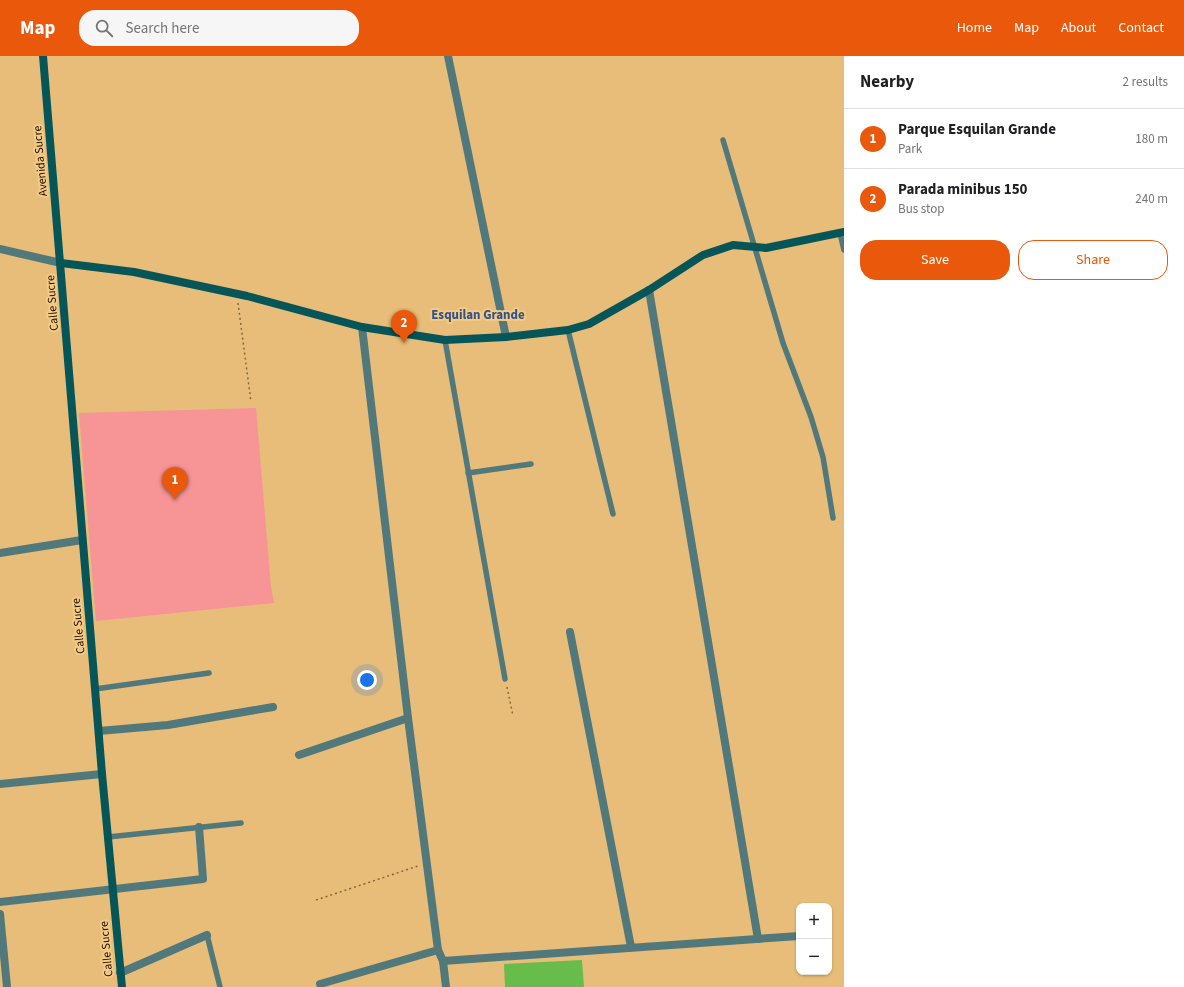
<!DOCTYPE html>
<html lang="en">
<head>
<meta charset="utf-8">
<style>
  :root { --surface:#fff; --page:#f6f6f6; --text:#202124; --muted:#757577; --line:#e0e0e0; --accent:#ea580c }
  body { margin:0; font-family:"Source Sans 3",sans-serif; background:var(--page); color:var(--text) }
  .controls { position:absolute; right:12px; bottom:12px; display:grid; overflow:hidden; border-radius:8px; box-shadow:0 1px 3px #0004 }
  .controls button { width:36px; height:36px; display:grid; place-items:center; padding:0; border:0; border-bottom:1px solid var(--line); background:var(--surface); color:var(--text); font:20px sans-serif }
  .you { position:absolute; left:367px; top:624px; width:14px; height:14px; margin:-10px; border:3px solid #fff; border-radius:50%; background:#1a73e8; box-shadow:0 0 0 6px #1a73e833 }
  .badge { display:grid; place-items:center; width:26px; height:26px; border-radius:50%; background:var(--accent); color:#fff; font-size:13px; font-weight:700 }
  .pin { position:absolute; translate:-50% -33px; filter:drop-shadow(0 1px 2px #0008) }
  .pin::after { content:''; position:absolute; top:21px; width:14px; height:12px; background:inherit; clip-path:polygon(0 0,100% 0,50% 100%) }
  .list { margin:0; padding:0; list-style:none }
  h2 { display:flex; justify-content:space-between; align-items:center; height:52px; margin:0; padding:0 16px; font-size:17px }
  h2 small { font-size:13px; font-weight:400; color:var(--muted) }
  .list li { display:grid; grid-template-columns:26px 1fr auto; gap:12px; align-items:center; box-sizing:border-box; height:60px; padding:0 16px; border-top:1px solid var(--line) }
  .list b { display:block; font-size:15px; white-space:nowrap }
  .list p { margin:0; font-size:13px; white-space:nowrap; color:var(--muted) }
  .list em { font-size:13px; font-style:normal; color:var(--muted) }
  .actions { display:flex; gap:8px; padding:12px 16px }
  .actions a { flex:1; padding:9px 0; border:1px solid var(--accent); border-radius:16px; text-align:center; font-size:14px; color:var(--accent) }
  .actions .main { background:var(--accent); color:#fff }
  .icon { flex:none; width:22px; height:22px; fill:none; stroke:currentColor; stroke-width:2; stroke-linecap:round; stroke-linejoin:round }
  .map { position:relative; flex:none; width:844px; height:931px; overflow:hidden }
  header { display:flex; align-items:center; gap:24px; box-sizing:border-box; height:56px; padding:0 20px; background:var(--accent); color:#fff }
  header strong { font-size:19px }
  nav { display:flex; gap:22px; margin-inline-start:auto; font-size:14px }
  .search { width:280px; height:36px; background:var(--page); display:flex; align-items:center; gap:10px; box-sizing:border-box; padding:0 14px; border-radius:16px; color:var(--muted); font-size:15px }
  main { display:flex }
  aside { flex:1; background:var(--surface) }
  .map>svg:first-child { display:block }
  .green { fill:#f69496 }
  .water { fill:#68bc4c }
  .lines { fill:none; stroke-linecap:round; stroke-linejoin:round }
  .path { stroke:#84693e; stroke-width:1.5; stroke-dasharray:2 3; stroke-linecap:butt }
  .lane { stroke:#51797b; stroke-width:5.5 }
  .street { stroke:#51797b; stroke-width:8 }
  .secondary { stroke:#065558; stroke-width:8 }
  .labels { text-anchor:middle; stroke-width:4; stroke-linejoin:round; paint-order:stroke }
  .street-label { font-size:12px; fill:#1e1200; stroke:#f5ca85 }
  .neighbourhood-label { font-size:13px; font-weight:bold; fill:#2f538a; stroke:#f5ca85 }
</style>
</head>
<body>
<header>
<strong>Map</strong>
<div class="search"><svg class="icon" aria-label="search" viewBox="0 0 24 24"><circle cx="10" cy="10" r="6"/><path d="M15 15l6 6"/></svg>Search here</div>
<nav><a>Home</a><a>Map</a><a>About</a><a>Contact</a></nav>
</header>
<main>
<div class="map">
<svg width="844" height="931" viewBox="0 0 844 931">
  <rect width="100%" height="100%" fill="#e7bd79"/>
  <!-- green -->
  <path class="green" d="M 256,352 L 271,531 L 274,547 L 96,565 L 79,357 Z"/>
  <!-- water -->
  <path class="water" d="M 582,904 L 584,931 L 505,931 L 504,908 Z"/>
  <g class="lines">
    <!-- path -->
    <g class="path">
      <path d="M 238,247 L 251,346"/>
      <path d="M 507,631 L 513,660"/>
      <path d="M 316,844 L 418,810"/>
    </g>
    <!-- lane -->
    <g class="lane">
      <path d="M 723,84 L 783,287 L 811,361 L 823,401 L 833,462"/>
      <path d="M 840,177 L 844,194"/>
      <path d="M 568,274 L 613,458"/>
      <path d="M 445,284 L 505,623"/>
      <path d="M 468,417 L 531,408"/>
      <path d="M 95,633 L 209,617"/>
      <path d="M 108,781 L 241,767"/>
      <path d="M 207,879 L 220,931"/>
    </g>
    <!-- street -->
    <g class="street">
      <path d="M 448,0 L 506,281"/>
      <path d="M 0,193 L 61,207"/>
      <path d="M 649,234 L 758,883"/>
      <path d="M 362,271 L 408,662 L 438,894 L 443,905 L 446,931"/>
      <path d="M 0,497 L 82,484"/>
      <path d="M 570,576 L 631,891"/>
      <path d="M 99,675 L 168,669 L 273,651"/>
      <path d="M 299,699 L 408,662"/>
      <path d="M 0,728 L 102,718"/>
      <path d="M 0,846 L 203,823 L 199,771"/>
      <path d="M 0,858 L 7,931"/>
      <path d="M 443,905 L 799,880"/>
      <path d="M 120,917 L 207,879"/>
      <path d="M 320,928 L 438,894"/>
    </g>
    <!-- secondary -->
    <g class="secondary">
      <path d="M 43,0 L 102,718 L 122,931"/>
      <path d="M 61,207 L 134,216 L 247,240 L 362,271 L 445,284 L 506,281 L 568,274 L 589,268 L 649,234 L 703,199 L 733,189 L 766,192 L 844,176"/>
    </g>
  </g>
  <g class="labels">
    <!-- street labels -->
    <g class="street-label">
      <text transform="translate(40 105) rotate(-95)" y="4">Avenida Sucre</text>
      <text transform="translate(52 247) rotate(-94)" y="4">Calle Sucre</text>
      <text transform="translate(78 570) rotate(-95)" y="4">Calle Sucre</text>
      <text transform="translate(106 893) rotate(-95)" y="4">Calle Sucre</text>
    </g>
    <!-- neighbourhood labels -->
    <g class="neighbourhood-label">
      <text x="478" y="263">Esquilan Grande</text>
    </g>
  </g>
</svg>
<div class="controls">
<button>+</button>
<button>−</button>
</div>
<div class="you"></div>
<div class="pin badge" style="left:175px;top:444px">1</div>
<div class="pin badge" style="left:404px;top:287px">2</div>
</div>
<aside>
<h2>Nearby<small>2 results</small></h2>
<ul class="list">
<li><span class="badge">1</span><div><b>Parque Esquilan Grande</b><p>Park</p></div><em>180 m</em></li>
<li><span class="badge">2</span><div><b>Parada minibus 150</b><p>Bus stop</p></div><em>240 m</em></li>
</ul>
<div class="actions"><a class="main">Save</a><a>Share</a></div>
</aside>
</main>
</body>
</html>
